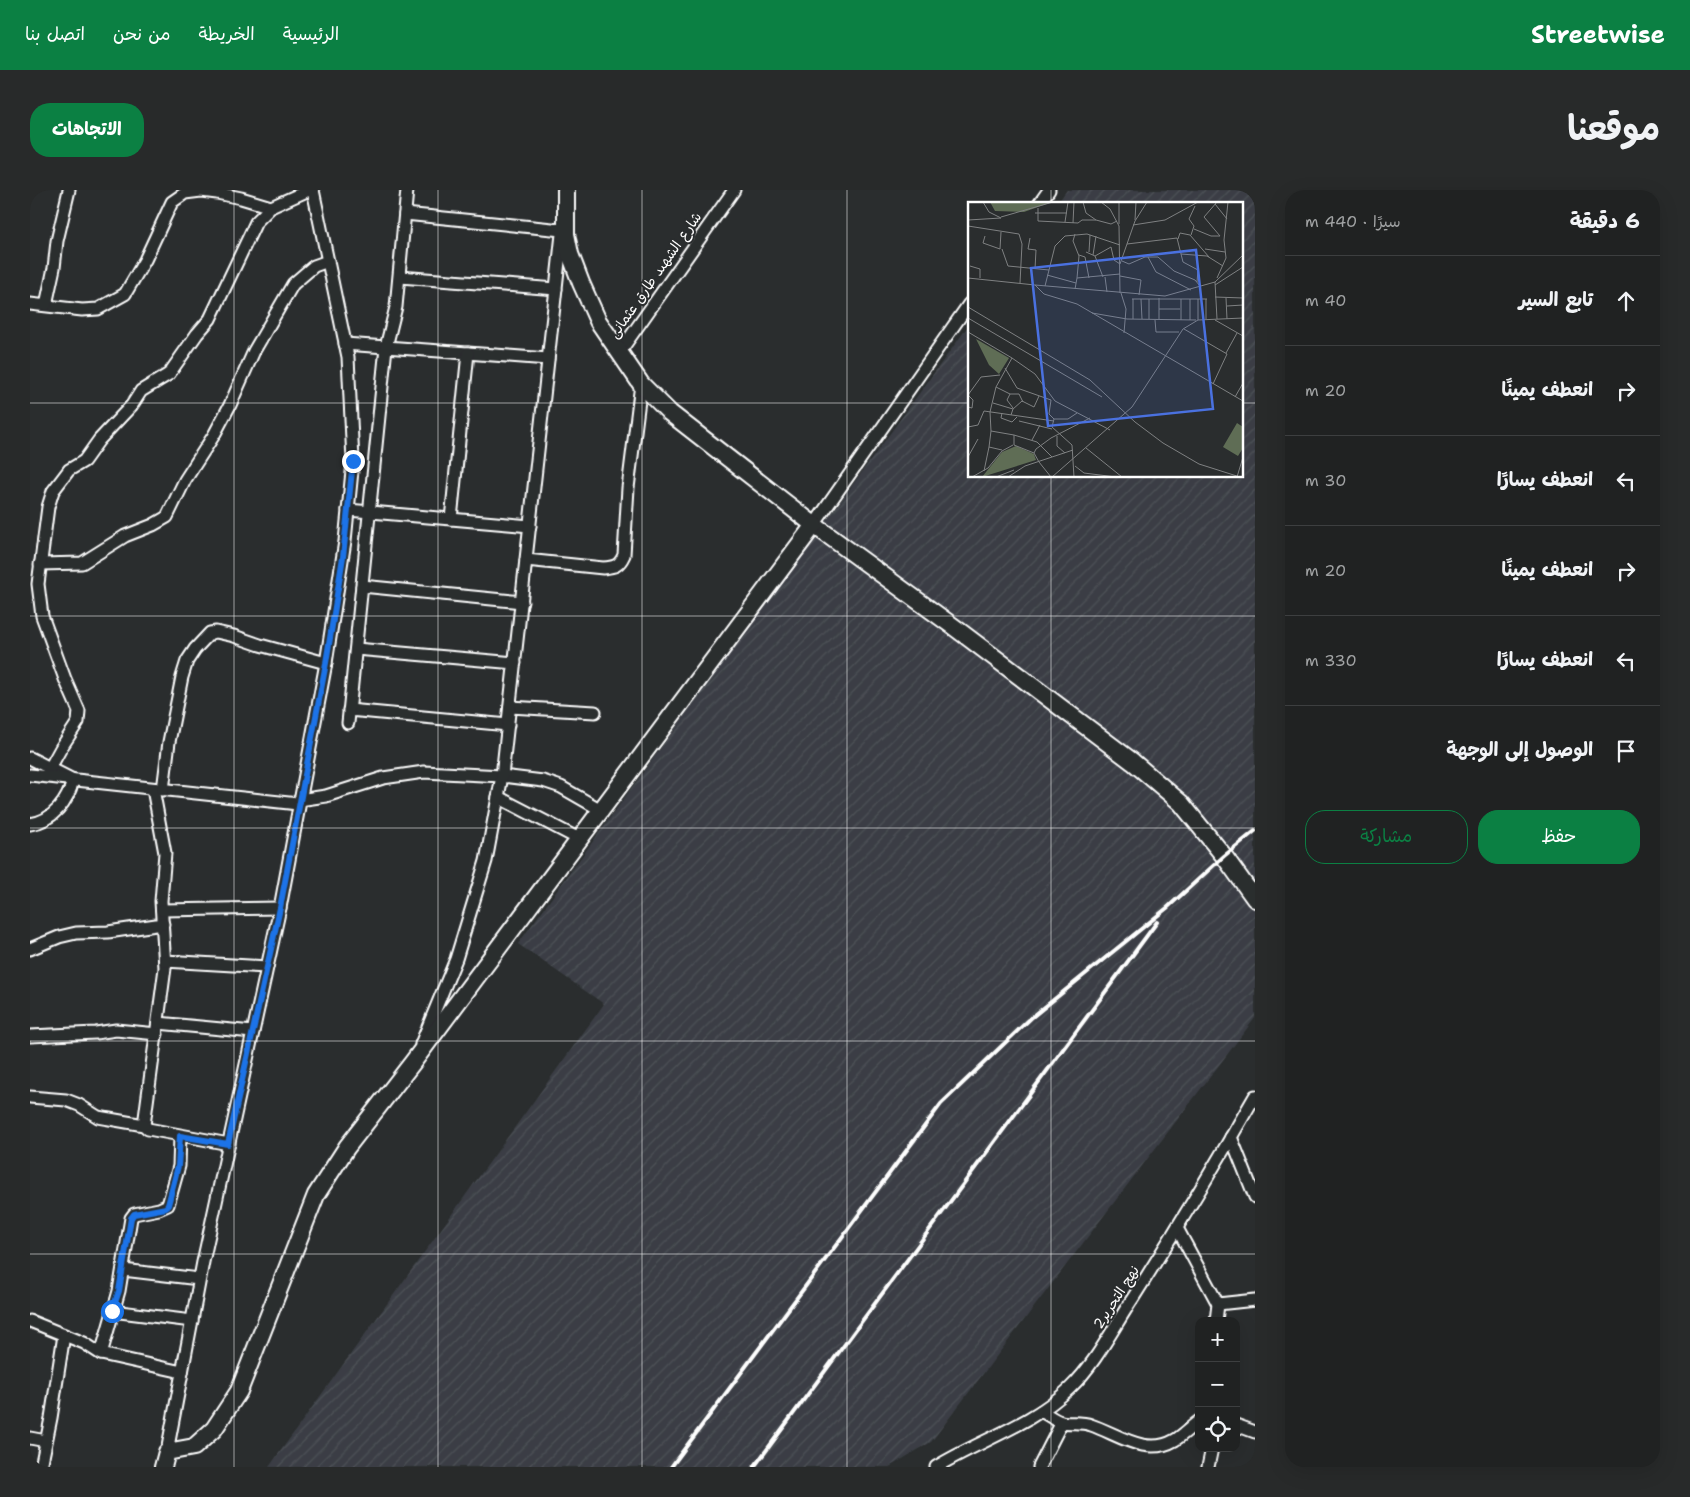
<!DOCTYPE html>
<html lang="ar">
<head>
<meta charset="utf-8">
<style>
  :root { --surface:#202222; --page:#282a2a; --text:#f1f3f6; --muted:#a2a4a5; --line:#3d3f40; --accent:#0b8043 }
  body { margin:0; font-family:"Shantell Sans","Playpen Sans Arabic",sans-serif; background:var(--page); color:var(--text); direction:rtl }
  .controls { position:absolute; right:15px; bottom:15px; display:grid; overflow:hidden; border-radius:10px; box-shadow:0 5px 20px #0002 }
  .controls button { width:45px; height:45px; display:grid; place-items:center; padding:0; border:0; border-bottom:1px solid var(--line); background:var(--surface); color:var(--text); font:25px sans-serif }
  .stop { position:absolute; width:15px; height:15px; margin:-11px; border:4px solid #1a73e8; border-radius:50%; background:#fff }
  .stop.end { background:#1a73e8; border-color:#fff; box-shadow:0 1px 5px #0008 }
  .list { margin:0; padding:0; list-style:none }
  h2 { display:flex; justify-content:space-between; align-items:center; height:65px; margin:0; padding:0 20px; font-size:21px }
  h2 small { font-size:16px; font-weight:400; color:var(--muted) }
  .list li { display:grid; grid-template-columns:32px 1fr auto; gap:15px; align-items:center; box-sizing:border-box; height:90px; padding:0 20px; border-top:1px solid var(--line) }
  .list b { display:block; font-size:19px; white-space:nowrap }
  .list em { font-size:16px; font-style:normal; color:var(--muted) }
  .actions { display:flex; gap:10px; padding:15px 20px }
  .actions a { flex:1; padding:11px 0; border:1px solid var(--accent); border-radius:20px; text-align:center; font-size:18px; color:var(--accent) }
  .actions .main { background:var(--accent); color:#fff }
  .icon { flex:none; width:28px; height:28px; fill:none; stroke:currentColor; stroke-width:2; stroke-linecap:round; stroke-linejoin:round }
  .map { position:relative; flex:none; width:1225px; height:1277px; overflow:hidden; direction:ltr; border-radius:20px }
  header { display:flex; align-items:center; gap:30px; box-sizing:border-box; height:70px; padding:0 25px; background:var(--accent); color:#fff }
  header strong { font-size:24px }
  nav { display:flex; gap:28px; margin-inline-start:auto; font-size:18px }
  .intro { display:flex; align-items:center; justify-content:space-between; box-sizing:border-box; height:120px; padding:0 30px }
  h1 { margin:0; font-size:35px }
  .button { padding:12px 22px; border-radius:20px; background:var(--accent); color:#fff; font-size:18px; font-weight:700 }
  main { display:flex; gap:30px; padding:0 30px }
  aside { flex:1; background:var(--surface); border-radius:20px; box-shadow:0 5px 20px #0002 }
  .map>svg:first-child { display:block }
  .industrial { fill:url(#industrial-furrows) }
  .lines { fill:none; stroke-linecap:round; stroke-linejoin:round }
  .street-casing { stroke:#fff; stroke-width:15 }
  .secondary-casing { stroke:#fff; stroke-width:20 }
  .street { stroke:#2a2d2e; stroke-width:11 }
  .secondary { stroke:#2a2d2e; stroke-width:16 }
  .rail { stroke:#fff; stroke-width:4 }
  .route { stroke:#1a73e8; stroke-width:6 }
  .grid { fill:none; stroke:#fff; stroke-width:1; stroke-opacity:0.55 }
  .labels { text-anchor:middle; stroke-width:4; stroke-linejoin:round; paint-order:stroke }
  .street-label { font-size:14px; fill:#fff; stroke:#2a2d2e }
  .inset-road { fill:none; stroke:#7f8182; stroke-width:1 }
  .view { fill:#4a71e0; fill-opacity:0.15; stroke:#4a71e0; stroke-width:2.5 }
  .inset-edge { fill:none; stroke:#fff; stroke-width:2.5 }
</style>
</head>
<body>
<header>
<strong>Streetwise</strong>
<nav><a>الرئيسية</a><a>الخريطة</a><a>من نحن</a><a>اتصل بنا</a></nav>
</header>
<div class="intro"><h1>موقعنا</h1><a class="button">الاتجاهات</a></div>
<main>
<aside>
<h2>6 دقيقة<small>سيرًا · 440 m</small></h2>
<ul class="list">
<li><svg class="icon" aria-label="ahead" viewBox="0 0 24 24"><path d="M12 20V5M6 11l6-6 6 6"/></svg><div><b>تابع السير</b></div><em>40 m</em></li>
<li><svg class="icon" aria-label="right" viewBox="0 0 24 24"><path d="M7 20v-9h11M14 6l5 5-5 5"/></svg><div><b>انعطف يمينًا</b></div><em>20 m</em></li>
<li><svg class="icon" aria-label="left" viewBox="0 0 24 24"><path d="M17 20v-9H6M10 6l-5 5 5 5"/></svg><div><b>انعطف يسارًا</b></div><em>30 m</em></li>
<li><svg class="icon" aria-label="right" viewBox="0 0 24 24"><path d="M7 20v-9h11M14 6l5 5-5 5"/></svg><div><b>انعطف يمينًا</b></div><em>20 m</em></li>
<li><svg class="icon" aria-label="left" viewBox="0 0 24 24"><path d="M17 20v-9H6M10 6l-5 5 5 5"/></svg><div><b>انعطف يسارًا</b></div><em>330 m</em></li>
<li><svg class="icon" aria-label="arrive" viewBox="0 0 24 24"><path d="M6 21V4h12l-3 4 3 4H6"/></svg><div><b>الوصول إلى الوجهة</b></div></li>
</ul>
<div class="actions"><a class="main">حفظ</a><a>مشاركة</a></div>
</aside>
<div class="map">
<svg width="1225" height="1277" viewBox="0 0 1225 1277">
  <defs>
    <pattern id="industrial-furrows" width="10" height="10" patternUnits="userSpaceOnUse" patternTransform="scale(1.25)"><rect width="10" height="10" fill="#3a3e44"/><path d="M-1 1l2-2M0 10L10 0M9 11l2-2" fill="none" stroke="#4e5157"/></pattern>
  </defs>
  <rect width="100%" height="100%" fill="#2a2d2e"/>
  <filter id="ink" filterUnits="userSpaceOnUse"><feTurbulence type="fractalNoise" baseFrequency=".02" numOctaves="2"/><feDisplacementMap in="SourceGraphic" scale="10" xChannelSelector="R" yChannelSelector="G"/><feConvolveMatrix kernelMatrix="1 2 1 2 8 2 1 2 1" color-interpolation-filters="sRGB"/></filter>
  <g filter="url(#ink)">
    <!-- industrial -->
    <path class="industrial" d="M 1037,0 L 1225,0 L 1225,828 L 901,1252 L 859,1277 L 239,1277 L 574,814 L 488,754 L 939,135 L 939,286 L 1211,286 L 1211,14 L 1027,14 Z"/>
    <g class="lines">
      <!-- street casing -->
      <g class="street-casing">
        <g id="street">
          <path d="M 1009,14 L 1019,0"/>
          <path d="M 375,24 L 532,40"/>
          <path d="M 370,87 L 526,99"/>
          <path d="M 0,114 L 52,120 L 68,119 L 95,104 L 115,70 L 142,12 L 155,3 L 171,1 L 187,3 L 211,8 L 241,17"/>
          <path d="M 16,115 L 24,78 L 27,51 L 39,0"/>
          <path d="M 315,154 L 518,169"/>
          <path d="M 589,163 L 704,0"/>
          <path d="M 318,320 L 500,336"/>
          <path d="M 421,329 L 438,163"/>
          <path d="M 784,335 L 939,114"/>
          <path d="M 496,370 L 573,378 C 585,377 589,376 594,365 L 598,298 L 611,194"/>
          <path d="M 10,374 L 52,373 L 95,346 L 123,335 L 137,327 L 155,290 L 184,245 L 200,215 L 224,161 L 263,94 L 284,76 L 298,71"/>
          <path d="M 332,396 L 492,412"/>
          <path d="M 326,459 L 485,473"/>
          <path d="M 480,517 L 565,522"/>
          <path d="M 319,520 L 478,535"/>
          <path d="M 318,533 L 356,157 L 366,117 L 377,0"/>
          <path d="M 0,568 L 43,590 C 38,611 23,631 0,634"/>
          <path d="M 20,578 L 31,558 L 48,532 L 49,521 L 35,489 L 12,426 L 8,394 L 18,317 L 23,301 L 39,280 L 54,271 L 69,250 L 102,215 L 111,201 L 139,184 L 167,144 L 180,129 L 226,32 L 241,17 L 279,0"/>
          <path d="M 0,585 L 268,614"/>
          <path d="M 123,599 L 135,663 L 131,711 L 135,778 L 114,935 L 118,939 L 199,954"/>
          <path d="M 133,600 L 139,552 L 152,487 L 157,471 L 165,459 L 180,443 L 186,442 L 204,446 L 230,455 L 296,473"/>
          <path d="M 468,607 L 549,649"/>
          <path d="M 269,610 L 296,606 L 353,588 L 394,582 L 472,586 L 513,591 L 531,597 L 571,620"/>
          <path d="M 132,720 L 250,718"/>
          <path d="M 0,759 L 29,747 L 46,743 L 78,742 L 133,734"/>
          <path d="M 135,771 L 237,777"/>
          <path d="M 128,833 L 223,842"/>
          <path d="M 0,846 L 66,843 L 86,840 L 127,844"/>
          <path d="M 391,854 L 426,769 L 456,671 L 472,586 L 532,44"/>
          <path d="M 0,907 L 36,910 L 49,915 L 68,927 L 114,935"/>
          <path d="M 1201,947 L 1225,1007"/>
          <path d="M 1147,1038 L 1188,1114 L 1186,1131"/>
          <path d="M 93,1080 L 169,1089"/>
          <path d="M 1188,1114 L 1225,1110"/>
          <path d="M 82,1121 L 162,1131"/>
          <path d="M 0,1131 L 54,1153 L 71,1164 L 152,1182"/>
          <path d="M 71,1164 L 89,1101 L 101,1028 L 104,1024 L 129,1019 L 138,1015 L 149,976 L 150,946"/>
          <path d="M 1011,1221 C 1017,1224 1024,1230 1031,1232 C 1040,1234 1051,1231 1061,1235 C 1088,1244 1116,1267 1145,1250 C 1153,1245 1161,1237 1169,1231"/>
          <path d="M 1206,1235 L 1225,1242"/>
          <path d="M 0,1248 L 16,1251"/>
          <path d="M 137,1262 L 173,1072 L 250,718 L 296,473 L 315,351 L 323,271 L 318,167 L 283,0"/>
          <path d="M 11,1277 L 21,1228 L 34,1145"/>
          <path d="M 906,1277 C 950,1250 1002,1235 1040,1198 C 1066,1173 1083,1138 1103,1108 C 1145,1042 1186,974 1225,906"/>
          <path d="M 1009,1277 L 1032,1232"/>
          <path d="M 1178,1277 L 1182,1258"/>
        </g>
      </g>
      <!-- secondary casing -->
      <g class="secondary-casing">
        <g id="secondary">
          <path d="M 536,0 L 536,44 L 540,64 L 551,93 L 568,131 L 611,194 L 640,223 L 784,335 L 924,437 L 1103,572 L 1151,613 L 1194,666 L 1225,709"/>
          <path d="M 133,1277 L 137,1262 L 164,1257 L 184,1239 L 209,1201 L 286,1005 L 317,957 L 383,872 L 784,335"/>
        </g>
      </g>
      <!-- street -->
      <use href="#street" class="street"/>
      <!-- secondary -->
      <use href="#secondary" class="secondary"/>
      <!-- rail -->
      <g class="rail">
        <path d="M 641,1277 L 911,914 L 1001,828 L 1137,718 L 1194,666 L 1225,641"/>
        <path d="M 724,1277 L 1127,732"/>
      </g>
    </g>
  </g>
  <g class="lines" filter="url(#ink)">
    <!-- route -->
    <path class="route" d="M 82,1121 L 89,1101 L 101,1028 L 104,1024 L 136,1018 L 138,1015 L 148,976 L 150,946 L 198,954 L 250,718 L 296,473 L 313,367 L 323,271"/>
  </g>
  <!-- grid -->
  <path class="grid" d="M 204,0 L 204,1277M 408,0 L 408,1277M 612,0 L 612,1277M 817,0 L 817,1277M 1021,0 L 1021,14M 0,213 L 939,213M 1211,213 L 1225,213M 1021,286 L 1021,1277M 0,426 L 1225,426M 0,638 L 1225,638M 0,851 L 1225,851M 0,1064 L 1225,1064"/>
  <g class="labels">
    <!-- street labels -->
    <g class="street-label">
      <text transform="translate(625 85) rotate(-55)" y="5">شارع الشهىد طارق عثمانى</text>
      <text transform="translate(1086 1107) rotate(-57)" y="5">نهج التحرير2</text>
    </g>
  </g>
  <!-- overview -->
  <g transform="translate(938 12)">
    <rect width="275" height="275" fill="#2a2d2e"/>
    <path d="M 22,0 L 84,0 L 56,10 L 27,9 ZM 48,244 L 66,252 L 68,258 L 14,275 L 34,250 Z" fill="#5f6d55"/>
    <path d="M 8,137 L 41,156 L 31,172 L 21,163 Z" fill="#5f6d55"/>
    <path d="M 269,221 L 275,225 L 275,246 L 270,254 L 255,245 Z" fill="#5f6d55"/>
    <path class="inset-road" d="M 115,0 L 118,11 L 128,18M 133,0 L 142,7 L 151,24 L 152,91M 151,0 L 151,22M 249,0 L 236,15 L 252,34M 247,2 L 259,17M 70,6 L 70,19 L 110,21 L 114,18 L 128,18 L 143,22 L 149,19M 67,11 L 99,11M 33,15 L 85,0M 0,18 L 33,16 L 21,10 L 15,0M 167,18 L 168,0M 97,20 L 100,0M 105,21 L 106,0M 165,23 L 197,18 L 230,0M 0,24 L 51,32 L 54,42 L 52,81M 226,27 L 243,34 L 252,34M 0,30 L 0,64M 107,32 L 105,39 L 111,54 L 109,76M 223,33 L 226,24 L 221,17 L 227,4M 17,34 L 15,41 L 32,47 L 33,30M 62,36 L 60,47 L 68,48 L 67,67M 210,37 L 212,31 L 222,33 L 241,55M 159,42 L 209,36 L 215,60 L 230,68 L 229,80M 34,47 L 40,64 L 81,68M 237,47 L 257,50M 118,50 L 127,54 L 135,75M 121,50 L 122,33M 213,52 L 239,54 L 255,64M 111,53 L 117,55 L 121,76M 125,53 L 128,34M 127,54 L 143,45 L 146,58 L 152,62 L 167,19 L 179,0M 180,55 L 188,70 L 223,88M 154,59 L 161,62 L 177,55 L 190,55 L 206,69 L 227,78 L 232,84M 2,64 L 12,67 L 12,76M 79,73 L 108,81M 152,74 L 173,78 L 171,93M 137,75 L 139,90M 0,76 L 67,83 L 76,92 L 109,102 L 275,199M 249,76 L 258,56 L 256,38 L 260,0M 247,80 L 249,117M 67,83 L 197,94 L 247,80 L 275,53M 247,83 L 275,65M 77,84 L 87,44 L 97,34 L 119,32 L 152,43M 107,87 L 109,76 L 152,72M 153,91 L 158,107 L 156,131M 247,95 L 275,96M 191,96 L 191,117M 258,96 L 259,117M 164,97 L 239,97M 165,97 L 165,117M 173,97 L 174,117M 181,97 L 181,117M 213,97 L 213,118M 222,97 L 222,118M 230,97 L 230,118M 238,97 L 238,117M 259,104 L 275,103M 0,105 L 122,178 L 167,220 L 195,241 L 231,262 L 272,275M 191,107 L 212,107M 124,111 L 159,117 L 228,118M 0,116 L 134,195M 187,118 L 188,130 L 211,130M 247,118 L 275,134M 216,127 L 259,152 L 245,182M 0,130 L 44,156M 258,151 L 269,131M 37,166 L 49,186 L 83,198M 28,185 L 42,192 L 51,192 L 55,200M 42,192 L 39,198 L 45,206M 0,193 L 13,175 L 32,173M 0,193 L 5,198 L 4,206 L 0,205M 267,195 L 275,181M 83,198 L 81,212 L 86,217M 25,201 L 45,207M 34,211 L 33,216 L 44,220 L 49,215M 43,213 L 45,207 L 54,199 L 66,205 L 71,194M 51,219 L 84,227M 0,225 L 10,223 L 16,209 L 86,219M 46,233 L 69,240 L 84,255M 89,234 L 89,244 L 97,251M 64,238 L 72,223M 21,245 L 23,229M 118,246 L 154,275M 66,251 L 46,243 L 46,233 L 23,229 L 22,210 L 28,185 L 44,156 L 67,172 L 87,199 L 142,228M 0,255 L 10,237M 107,264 L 116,271 L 148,275M 16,269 L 21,245 L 34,248M 4,275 L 20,266 L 34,249 L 45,243M 28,275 L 46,268M 40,275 L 57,264 L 105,248M 83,275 L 71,260 L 66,251 L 68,247 L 83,236 L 122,216M 84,275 L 164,205 L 215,127 L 230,118 L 275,116M 106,275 L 104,243 L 84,225 L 86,217 L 100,217 L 109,211M 269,275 L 275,255"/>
    <path class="view" d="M 228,48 L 245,207 L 80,224 L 63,66 Z"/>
    <rect width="275" height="275" class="inset-edge"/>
  </g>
</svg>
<div class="controls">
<button>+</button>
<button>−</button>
<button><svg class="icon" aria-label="locate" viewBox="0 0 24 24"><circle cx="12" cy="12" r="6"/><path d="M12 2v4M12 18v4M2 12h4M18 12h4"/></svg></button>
</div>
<div class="stop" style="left:82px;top:1121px"></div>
<div class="stop end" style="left:323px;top:271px"></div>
</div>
</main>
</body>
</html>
